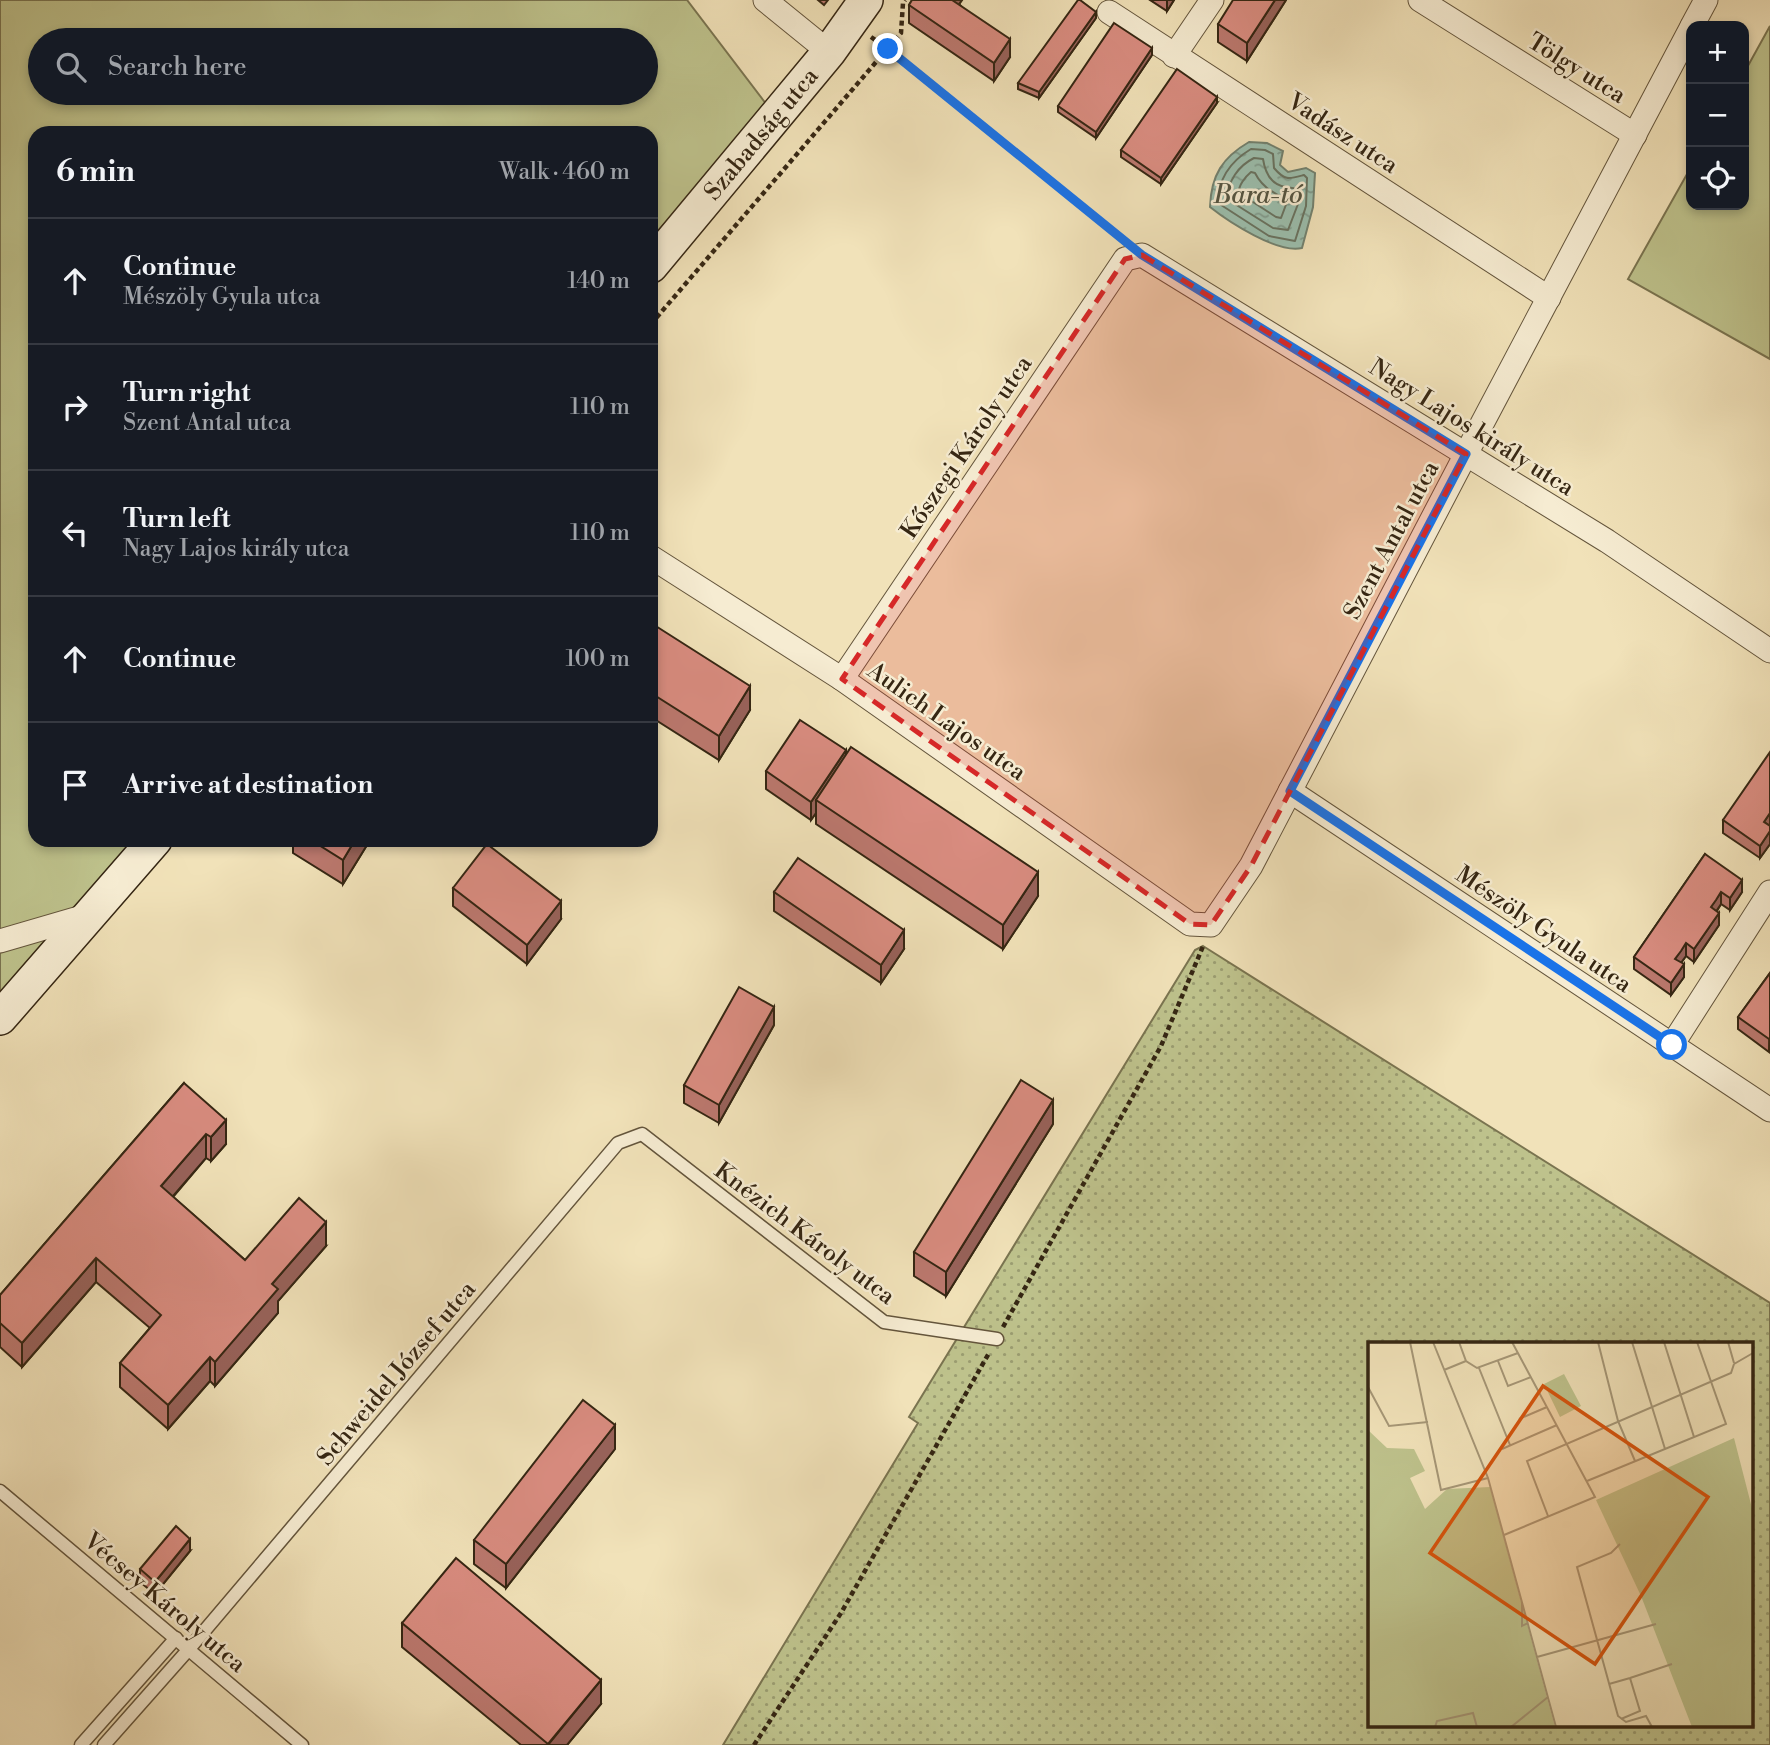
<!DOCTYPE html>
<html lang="en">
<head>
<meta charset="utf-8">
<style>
  :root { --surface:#171b24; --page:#242831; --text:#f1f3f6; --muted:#9ea1a6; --line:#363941 }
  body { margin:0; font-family:"Libre Bodoni",serif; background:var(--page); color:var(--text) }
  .controls { position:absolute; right:21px; top:21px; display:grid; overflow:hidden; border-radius:14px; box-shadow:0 4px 10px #0003 }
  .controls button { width:63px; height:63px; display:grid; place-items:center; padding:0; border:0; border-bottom:2px solid var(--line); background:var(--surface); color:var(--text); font:35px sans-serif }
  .stop { position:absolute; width:21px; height:21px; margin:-16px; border:5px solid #1a73e8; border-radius:50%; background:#fff }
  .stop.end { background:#1a73e8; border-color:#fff; box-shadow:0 2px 7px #0008 }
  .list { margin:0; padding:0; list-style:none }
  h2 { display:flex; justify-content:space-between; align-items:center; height:91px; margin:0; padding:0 28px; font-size:30px }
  h2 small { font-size:23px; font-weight:400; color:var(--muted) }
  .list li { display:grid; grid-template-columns:46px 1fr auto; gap:21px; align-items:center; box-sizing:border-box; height:126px; padding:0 28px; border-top:2px solid var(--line) }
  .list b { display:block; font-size:26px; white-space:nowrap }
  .list p { margin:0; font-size:23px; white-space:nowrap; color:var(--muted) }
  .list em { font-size:23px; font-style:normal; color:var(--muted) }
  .icon { flex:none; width:38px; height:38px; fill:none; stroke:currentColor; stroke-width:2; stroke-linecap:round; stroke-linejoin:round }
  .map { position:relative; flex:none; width:1770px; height:1745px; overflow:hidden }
  .search { position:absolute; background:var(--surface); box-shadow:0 4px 10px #0003; left:28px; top:28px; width:630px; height:77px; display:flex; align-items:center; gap:18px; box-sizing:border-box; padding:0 24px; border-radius:38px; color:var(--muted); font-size:26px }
  .panel { position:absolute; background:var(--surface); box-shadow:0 4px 10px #0003; left:28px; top:126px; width:630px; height:721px; border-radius:21px }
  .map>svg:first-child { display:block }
  .grass { fill:#bec28c; stroke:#7a7450; stroke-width:2; fill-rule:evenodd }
  .garden { fill:url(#garden-dots); stroke:#7a7450; stroke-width:2; fill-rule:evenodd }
  .water { fill:url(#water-ripples); stroke:#72816f; stroke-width:2 }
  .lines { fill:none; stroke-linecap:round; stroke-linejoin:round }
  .shore { stroke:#687260; stroke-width:2 }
  .service-casing { stroke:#64553c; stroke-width:15 }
  .minor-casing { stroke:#64553c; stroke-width:25 }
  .secondary-casing { stroke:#352613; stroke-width:36 }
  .path { stroke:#352613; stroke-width:4.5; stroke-dasharray:5 3.5; stroke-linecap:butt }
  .service { stroke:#f6ecd2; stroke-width:12 }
  .minor { stroke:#f6ecd2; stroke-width:23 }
  .secondary { stroke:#f6ecd2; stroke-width:33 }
  .wall { fill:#bb786e; stroke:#352613; stroke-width:2 }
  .shaded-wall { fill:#98625a; stroke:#352613; stroke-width:2 }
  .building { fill:#d98c80; stroke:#352613; stroke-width:2 }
  .route { stroke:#1a73e8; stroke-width:9 }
  .marked { fill:#d62828; fill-opacity:0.2; stroke:#d62828; stroke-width:5; stroke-dasharray:14 9; stroke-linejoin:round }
  .labels { text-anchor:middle; stroke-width:5; stroke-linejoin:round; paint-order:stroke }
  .street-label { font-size:24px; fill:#352613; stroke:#f6ecd2 }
  .water-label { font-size:26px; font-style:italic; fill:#545441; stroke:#f6ecd2 }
  .inset-road { fill:none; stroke:#a69777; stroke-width:2 }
  .view { fill:#d6540d; fill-opacity:0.15; stroke:#d6540d; stroke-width:3.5 }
  .inset-edge { fill:none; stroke:#352613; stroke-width:3.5 }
</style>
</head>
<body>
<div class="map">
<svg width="1770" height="1745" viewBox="0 0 1770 1745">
  <defs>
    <pattern id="garden-dots" width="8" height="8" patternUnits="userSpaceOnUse" patternTransform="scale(1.75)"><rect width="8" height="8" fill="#bec28c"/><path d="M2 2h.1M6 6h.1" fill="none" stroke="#9b9d71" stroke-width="1.8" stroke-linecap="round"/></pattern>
    <pattern id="water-ripples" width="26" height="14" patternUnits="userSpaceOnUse" patternTransform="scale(1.75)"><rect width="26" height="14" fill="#9bbead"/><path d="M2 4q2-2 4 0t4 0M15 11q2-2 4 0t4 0" fill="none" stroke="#7f9a8c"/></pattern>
  </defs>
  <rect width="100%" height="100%" fill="#f1e2b9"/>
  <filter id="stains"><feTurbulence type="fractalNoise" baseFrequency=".00286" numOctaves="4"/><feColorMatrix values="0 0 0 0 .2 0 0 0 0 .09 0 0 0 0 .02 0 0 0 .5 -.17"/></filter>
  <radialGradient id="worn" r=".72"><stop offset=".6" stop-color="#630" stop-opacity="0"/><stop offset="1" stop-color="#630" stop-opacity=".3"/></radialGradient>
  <!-- grass -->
  <g class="grass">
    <path d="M 0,0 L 687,0 L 773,113 L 651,238 L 651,133 L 35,133 L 35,840 L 139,840 L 0,1002 ZM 40,40 L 646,40 L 646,93 L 40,93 Z"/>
    <path d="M 1770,26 L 1770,359 L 1628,279 L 1691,167 L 1691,205 L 1744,205 L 1744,73 Z"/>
  </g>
  <!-- garden -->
  <path class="garden" d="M 1203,946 L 1770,1303 L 1770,1745 L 723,1745 L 918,1423 L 909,1417 L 1195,950 ZM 1369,1344 L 1751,1344 L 1751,1726 L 1369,1726 Z"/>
  <!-- water -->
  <path class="water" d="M 1249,142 L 1267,143 L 1283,151 L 1280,165 L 1288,172 L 1306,168 L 1315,173 L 1313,207 L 1302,248 C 1278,254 1229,222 1210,207 C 1211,175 1223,157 1249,142 Z"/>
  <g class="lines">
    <!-- shore -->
    <g class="shore">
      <path d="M 1251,149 L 1265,150 L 1273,154 L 1274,168 C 1285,181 1289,179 1304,175 L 1307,178 L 1306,206 L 1295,241 L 1269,236 L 1218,203 C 1218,179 1231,161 1251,149 Z"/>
      <path d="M 1254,158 L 1263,159 C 1265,172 1271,185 1286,187 C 1290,188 1294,188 1298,189 L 1298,204 L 1288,230 L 1273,228 L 1227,199 C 1228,181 1238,166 1254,158 Z"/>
      <path d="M 1251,172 L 1255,173 C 1262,187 1273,194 1287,199 L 1287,202 L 1281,218 L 1276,217 L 1239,193 C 1238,186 1245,177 1251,172 Z"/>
    </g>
    <!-- service casing -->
    <g class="service-casing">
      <g id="service">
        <path d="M 0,1491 L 302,1745"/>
        <path d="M 81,1745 L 176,1638"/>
        <path d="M 104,1745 L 189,1649 L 618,1143 L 642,1134 L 884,1322 L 997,1339"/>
      </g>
    </g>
    <!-- minor casing -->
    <g class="minor-casing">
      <g id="minor">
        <path d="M 765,0 L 829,52"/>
        <path d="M 1420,0 L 1635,135"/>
        <path d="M 1109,12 L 1549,298"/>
        <path d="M 1692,26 L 1706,0"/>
        <path d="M 1174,56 L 1212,0"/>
        <path d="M 651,557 L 842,679 L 1190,924 L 1211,925 L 1251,866 L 1466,454 L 1691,28"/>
        <path d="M 842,679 L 1125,259 L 1142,255 L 1607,541 L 1770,651"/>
        <path d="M 1290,791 L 1770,1110"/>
        <path d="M 0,941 L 89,915"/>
        <path d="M 1672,1045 L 1770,892"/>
      </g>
    </g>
    <!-- secondary casing -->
    <g class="secondary-casing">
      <g id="secondary">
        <path id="s1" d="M 651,266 L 829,52 L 866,0"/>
        <path d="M 0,1018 L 155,840"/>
      </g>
    </g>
    <!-- path -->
    <g class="path">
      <path d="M 871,37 L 888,49 L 1121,237"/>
      <path d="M 651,324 L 901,33 L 903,3 L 905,0"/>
      <path d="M 1003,1327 L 1161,1046 L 1204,944"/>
      <path d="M 754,1745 L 841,1613 L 989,1353"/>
    </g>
    <!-- service -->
    <use href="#service" class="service"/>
    <!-- minor -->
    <use href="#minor" class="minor"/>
    <!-- secondary -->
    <use href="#secondary" class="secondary"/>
  </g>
  <!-- wall -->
  <g class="wall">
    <path d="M 818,0 L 828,0 L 824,5 Z"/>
    <path d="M 912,0 L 962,0 L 959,4 L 1010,57 L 994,81 L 909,23 L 909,5 Z"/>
    <path d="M 1150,0 L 1174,0 L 1167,11 Z"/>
    <path d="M 1286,0 L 1247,61 L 1218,42 L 1218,24 Z"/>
    <path d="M 1096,18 L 1039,98 L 1018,89 L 1018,83 Z"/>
    <path d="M 1152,55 L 1096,138 L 1058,112 L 1058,106 Z"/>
    <path d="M 1217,103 L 1161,184 L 1121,157 L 1121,150 Z"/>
    <path d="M 651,623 L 750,710 L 719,760 L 651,717 Z"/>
    <path d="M 846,755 L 1038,896 L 1003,949 L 816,824 L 816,813 L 811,820 L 766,789 L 766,771 Z"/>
    <path d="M 1723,820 L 1770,826 L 1770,844 L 1760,858 L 1723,833 Z"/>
    <path d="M 293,840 L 367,840 L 367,845 L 343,884 L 293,853 Z"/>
    <path d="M 1705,854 L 1742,892 L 1730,910 L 1721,904 L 1717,911 L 1719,925 L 1694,962 L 1686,956 L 1681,963 L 1684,977 L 1671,995 L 1634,969 L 1634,957 Z"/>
    <path d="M 453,888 L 561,919 L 527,964 L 453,906 Z"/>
    <path d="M 774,892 L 904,949 L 881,983 L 774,911 Z"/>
    <path d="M 1770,973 L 1769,1052 L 1738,1029 L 1738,1017 Z"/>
    <path d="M 774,1025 L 719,1123 L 684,1103 L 684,1085 Z"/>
    <path d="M 184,1083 L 226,1144 L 211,1161 L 206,1158 L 173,1197 L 245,1260 L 326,1246 L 278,1301 L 278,1313 L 215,1386 L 210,1381 L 168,1429 L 120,1387 L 120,1363 L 150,1328 L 96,1282 L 22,1367 L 0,1347 L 0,1295 Z"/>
    <path d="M 1053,1124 L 946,1296 L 914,1276 L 914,1252 Z"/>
    <path d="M 615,1449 L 506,1588 L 474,1564 L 474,1540 Z"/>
    <path d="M 190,1551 L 155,1594 L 140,1582 L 140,1569 Z"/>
    <path d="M 402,1623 L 601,1704 L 567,1745 L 521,1745 L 402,1647 Z"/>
  </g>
  <!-- shaded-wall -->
  <g class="shaded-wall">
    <path d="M 950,0 L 962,0 L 950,17 Z"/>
    <path d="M 1167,0 L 1174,0 L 1167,11 Z"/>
    <path d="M 1275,0 L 1286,0 L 1247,61 L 1247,43 Z"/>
    <path d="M 1096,12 L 1096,18 L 1039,98 L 1039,92 Z"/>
    <path d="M 1010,39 L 1010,57 L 994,81 L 994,63 Z"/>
    <path d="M 1152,48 L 1152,55 L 1096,138 L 1096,132 Z"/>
    <path d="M 1217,97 L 1217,103 L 1161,184 L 1161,178 Z"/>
    <path d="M 750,686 L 750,710 L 719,760 L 719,736 Z"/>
    <path d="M 846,750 L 846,769 L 816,800 L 816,813 L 811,820 L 811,802 Z"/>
    <path d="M 1770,813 L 1770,826 L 1764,822 Z"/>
    <path d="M 1770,831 L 1770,844 L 1760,858 L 1760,846 Z"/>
    <path d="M 355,840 L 367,840 L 367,845 L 343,884 L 343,860 Z"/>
    <path d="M 1038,872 L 1038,896 L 1003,949 L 1003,925 Z"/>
    <path d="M 1742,880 L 1742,892 L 1730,910 L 1730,898 Z"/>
    <path d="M 1721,892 L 1721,904 L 1711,919 L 1711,907 Z"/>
    <path d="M 561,901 L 561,919 L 527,964 L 527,945 Z"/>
    <path d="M 1719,913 L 1719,925 L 1694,962 L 1694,949 Z"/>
    <path d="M 904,930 L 904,949 L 881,983 L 881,965 Z"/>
    <path d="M 1686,943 L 1686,956 L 1675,971 L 1675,959 Z"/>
    <path d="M 1684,964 L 1684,977 L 1671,995 L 1671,983 Z"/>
    <path d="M 774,1007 L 774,1025 L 719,1123 L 719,1105 Z"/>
    <path d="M 1053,1100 L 1053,1124 L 946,1296 L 946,1272 Z"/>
    <path d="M 226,1120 L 226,1144 L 211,1161 L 211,1137 Z"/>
    <path d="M 206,1134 L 206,1158 L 161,1210 L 161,1186 Z"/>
    <path d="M 326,1222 L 326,1246 L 278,1301 L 278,1313 L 215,1386 L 215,1362 L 272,1284 Z"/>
    <path d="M 96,1258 L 96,1282 L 22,1367 L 22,1343 Z"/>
    <path d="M 210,1357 L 210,1381 L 168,1429 L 168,1405 Z"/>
    <path d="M 615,1425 L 615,1449 L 506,1588 L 506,1564 Z"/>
    <path d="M 190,1539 L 190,1551 L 155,1594 L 155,1582 Z"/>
    <path d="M 601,1680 L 601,1704 L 567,1745 L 548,1745 Z"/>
  </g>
  <!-- building -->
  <g class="building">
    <path d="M 912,0 L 952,0 L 1010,39 L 994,63 L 909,5 Z"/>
    <path d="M 1078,0 L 1080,0 L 1096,12 L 1039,92 L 1018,83 Z"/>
    <path d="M 1233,0 L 1275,0 L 1247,43 L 1218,24 Z"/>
    <path d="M 1114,23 L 1152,48 L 1096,132 L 1058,106 Z"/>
    <path d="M 1177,69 L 1217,97 L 1161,178 L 1121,150 Z"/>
    <path d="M 651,623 L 750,686 L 719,736 L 651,693 Z"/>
    <path d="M 800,720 L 846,750 L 811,802 L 766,771 Z"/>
    <path d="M 851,747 L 1038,872 L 1003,925 L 816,800 Z"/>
    <path d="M 1770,752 L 1770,813 L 1764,822 L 1770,826 L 1770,831 L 1760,846 L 1723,820 Z"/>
    <path d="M 311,840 L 355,840 L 343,860 Z"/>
    <path d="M 487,844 L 561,901 L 527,945 L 453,888 Z"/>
    <path d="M 1705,854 L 1742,880 L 1730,898 L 1721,892 L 1716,900 L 1711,907 L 1719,913 L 1694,949 L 1686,943 L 1681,951 L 1675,959 L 1684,964 L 1671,983 L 1634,957 Z"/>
    <path d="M 798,858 L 904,930 L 881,965 L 774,892 Z"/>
    <path d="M 1770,973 L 1770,1038 L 1769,1039 L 1738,1017 Z"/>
    <path d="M 739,987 L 774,1007 L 719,1105 L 684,1085 Z"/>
    <path d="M 1021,1080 L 1053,1100 L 946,1272 L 914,1252 Z"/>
    <path d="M 184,1083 L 226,1120 L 211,1137 L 206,1134 L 161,1186 L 245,1260 L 299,1198 L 326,1222 L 272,1284 L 278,1289 L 215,1362 L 210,1357 L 168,1405 L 120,1363 L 161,1315 L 96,1258 L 22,1343 L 0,1323 L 0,1295 Z"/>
    <path d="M 583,1400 L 615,1425 L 506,1564 L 474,1540 Z"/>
    <path d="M 176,1526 L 190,1539 L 155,1582 L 140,1569 Z"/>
    <path d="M 456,1558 L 601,1680 L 548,1744 L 402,1623 Z"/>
  </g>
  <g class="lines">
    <!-- route -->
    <path class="route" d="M 888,49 L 1142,255 L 1466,454 L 1290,791 L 1672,1045"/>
  </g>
  <!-- marked area -->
  <path class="marked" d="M 1142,255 L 1466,454 L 1251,866 L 1211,925 L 1190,924 L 842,679 L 1125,259 Z"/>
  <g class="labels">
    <!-- street labels -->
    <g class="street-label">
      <text transform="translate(1577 68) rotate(32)" y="8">Tölgy utca</text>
      <text transform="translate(1343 133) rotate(33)" y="8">Vadász utca</text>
      <text dy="8" stroke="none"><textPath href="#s1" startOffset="172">Szabadság utca</textPath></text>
      <text transform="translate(1472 427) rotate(32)" y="8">Nagy Lajos király utca</text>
      <text transform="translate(966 447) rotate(-56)" y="8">Kőszegi Károly utca</text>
      <text transform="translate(1391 540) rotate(-62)" y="8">Szent Antal utca</text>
      <text transform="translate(947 721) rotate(35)" y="8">Aulich Lajos utca</text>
      <text transform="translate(1544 929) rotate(34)" y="8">Mészöly Gyula utca</text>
      <text transform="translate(805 1233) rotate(37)" y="8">Knézich Károly utca</text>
      <text transform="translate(396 1373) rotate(-50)" y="8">Schweidel József utca</text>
      <text transform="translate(165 1602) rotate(40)" y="8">Vécsey Károly utca</text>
    </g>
    <!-- water labels -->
    <g class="water-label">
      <text x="1258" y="203">Bara-tó</text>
    </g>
  </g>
  <!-- overview -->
  <g transform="translate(1368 1342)">
    <rect width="385" height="385" fill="#f1e2b9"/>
    <path d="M 196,32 L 213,64 L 192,75 L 176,42 ZM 0,88 L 19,106 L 46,107 L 57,129 L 42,136 L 57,167 L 79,147 L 122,145 L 187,385 L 0,385 Z" fill="#bec28c"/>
    <path d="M 366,96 L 385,170 L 385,385 L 324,385 L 273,254 L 228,158 Z" fill="#bec28c"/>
    <path class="inset-road" d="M 42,0 L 73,148 L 120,136M 65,0 L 120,136 L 188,385M 91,0 L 98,19 L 109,26 L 150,11M 230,0 L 250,79 L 267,119M 264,0 L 297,107M 296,0 L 326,95M 360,0 L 366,21M 130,19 L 140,44 L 163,35M 366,22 L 385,11M 111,26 L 142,103M 76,28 L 98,19M 0,45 L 21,84 L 60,80M 151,77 L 179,65M 134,107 L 189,83M 219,139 L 358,82 L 329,0M 180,174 L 159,119 L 363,31 L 366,22M 136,193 L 227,155 L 144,0M 252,202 L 243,211 L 209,225 L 250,374 L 258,380 L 278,374 L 284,385M 154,261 L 154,284 L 160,281M 169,315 L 288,282M 262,336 L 304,322M 241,342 L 262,336 L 272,369 L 253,377M 67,385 L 69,379 L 105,371 L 109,385M 143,385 L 180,355"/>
    <path class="view" d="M 175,44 L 340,155 L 227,322 L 62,211 Z"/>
    <rect width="385" height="385" class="inset-edge"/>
  </g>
  <rect width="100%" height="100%" filter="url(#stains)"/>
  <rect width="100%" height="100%" fill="url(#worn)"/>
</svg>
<div class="controls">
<button>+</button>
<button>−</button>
<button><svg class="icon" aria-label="locate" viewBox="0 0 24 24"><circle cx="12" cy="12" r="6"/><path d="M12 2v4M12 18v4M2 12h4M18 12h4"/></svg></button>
</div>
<div class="stop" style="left:1672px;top:1045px"></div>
<div class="stop end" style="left:888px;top:49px"></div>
<div class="search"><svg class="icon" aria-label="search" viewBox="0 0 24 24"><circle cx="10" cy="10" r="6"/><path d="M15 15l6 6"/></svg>Search here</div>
<section class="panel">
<h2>6 min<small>Walk · 460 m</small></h2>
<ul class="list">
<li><svg class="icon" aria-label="ahead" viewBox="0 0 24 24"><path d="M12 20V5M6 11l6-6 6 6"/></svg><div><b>Continue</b><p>Mészöly Gyula utca</p></div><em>140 m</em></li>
<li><svg class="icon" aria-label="right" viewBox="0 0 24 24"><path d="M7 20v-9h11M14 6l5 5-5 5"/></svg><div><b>Turn right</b><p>Szent Antal utca</p></div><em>110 m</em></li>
<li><svg class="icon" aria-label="left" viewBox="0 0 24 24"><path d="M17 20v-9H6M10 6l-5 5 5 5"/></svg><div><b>Turn left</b><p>Nagy Lajos király utca</p></div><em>110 m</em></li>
<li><svg class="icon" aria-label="ahead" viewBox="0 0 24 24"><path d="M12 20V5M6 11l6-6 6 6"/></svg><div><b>Continue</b></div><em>100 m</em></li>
<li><svg class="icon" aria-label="arrive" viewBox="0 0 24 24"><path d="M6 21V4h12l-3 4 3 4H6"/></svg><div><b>Arrive at destination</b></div></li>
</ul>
</section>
</div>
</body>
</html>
